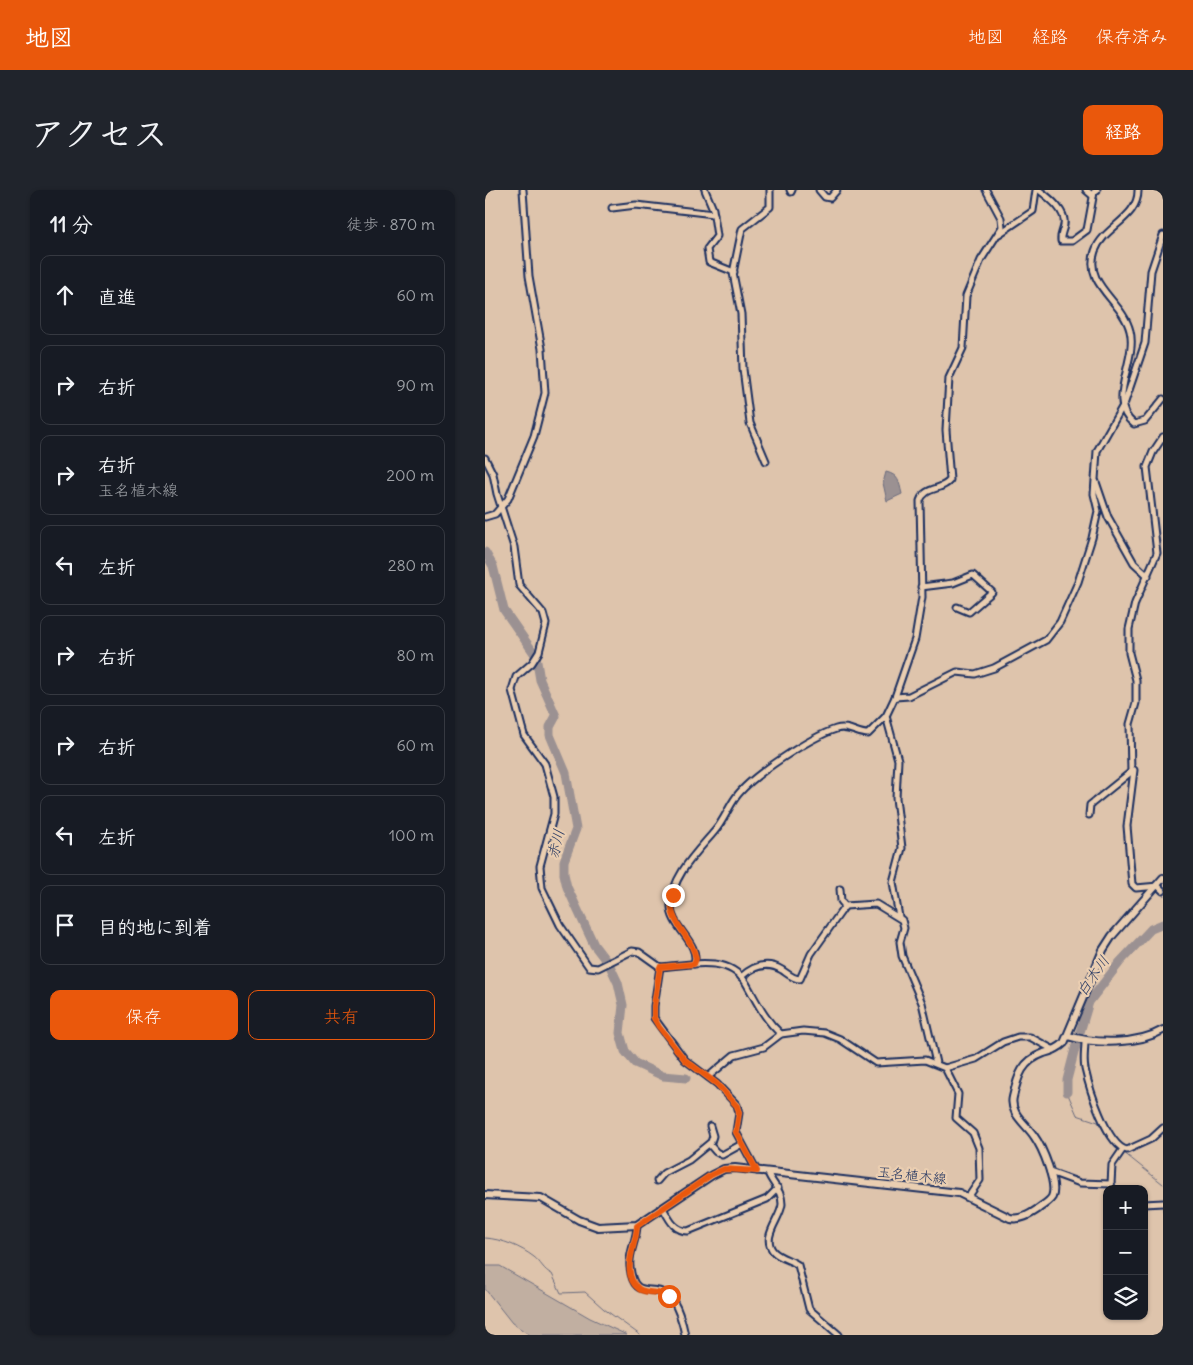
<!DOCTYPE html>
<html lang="ja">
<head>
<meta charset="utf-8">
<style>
  :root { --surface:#171b24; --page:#20242c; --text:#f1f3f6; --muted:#9ea1a6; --line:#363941; --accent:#ea580c }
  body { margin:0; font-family:Delius,"Klee One",sans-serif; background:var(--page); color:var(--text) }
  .controls { position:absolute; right:15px; bottom:15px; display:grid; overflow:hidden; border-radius:10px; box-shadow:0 1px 4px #0004 }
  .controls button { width:45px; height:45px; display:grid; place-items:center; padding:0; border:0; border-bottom:1px solid var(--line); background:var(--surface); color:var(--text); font:25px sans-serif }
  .stop { position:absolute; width:15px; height:15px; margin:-11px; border:4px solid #ea580c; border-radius:50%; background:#fff }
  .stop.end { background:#ea580c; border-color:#fff; box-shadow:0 1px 5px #0008 }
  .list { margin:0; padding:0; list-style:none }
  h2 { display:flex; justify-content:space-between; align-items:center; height:65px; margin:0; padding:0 20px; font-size:21px }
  h2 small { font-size:16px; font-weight:400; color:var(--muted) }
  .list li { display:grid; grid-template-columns:32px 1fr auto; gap:15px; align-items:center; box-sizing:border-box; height:80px; margin:0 10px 10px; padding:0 10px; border:1px solid var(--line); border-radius:10px }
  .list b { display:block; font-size:19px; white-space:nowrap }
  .list p { margin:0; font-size:16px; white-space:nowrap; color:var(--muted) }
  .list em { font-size:16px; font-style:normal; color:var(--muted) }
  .actions { display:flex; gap:10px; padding:15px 20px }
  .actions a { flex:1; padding:11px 0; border:1px solid var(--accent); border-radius:10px; text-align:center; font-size:18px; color:var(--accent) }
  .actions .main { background:var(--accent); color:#fff }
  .icon { flex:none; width:28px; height:28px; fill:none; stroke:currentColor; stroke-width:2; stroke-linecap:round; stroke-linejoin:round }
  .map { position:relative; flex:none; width:678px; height:1145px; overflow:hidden; border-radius:10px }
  header { display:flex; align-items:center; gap:30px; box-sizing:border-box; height:70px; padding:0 25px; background:var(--accent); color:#fff }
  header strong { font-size:24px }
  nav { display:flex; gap:28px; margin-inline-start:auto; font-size:18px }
  .intro { display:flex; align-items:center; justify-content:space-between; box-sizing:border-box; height:120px; padding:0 30px }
  h1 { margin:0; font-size:35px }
  .button { padding:12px 22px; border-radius:10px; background:var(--accent); color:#fff; font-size:18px; font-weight:700 }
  main { display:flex; gap:30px; padding:0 30px }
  aside { flex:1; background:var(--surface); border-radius:10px; box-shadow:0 1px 4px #0004 }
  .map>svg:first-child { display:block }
  .green { fill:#c1afa1; stroke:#6e6f80 }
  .water { fill:#9b9192; stroke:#686a7d }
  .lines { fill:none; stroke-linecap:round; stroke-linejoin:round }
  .stream { stroke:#686a7d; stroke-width:1 }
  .river { stroke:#9b9192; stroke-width:9 }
  .minor-casing { stroke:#1b2f5e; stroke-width:9 }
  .major-casing { stroke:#1b2f5e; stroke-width:10 }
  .minor { stroke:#eaceb1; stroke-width:5 }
  .major { stroke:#eaceb1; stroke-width:6 }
  .route { stroke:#ea580c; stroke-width:6 }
  .labels { text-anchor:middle; stroke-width:4.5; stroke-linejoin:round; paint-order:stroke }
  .street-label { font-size:14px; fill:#1b2f5e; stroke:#eaceb1 }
  .water-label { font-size:15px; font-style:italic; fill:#2e3e66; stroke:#eaceb1 }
</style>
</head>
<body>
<header>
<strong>地図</strong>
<nav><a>地図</a><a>経路</a><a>保存済み</a></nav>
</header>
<div class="intro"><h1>アクセス</h1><a class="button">経路</a></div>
<main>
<aside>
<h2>11 分<small>徒歩 · 870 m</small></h2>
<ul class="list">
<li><svg class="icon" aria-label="ahead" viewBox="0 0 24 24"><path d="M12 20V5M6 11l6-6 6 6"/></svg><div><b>直進</b></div><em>60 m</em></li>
<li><svg class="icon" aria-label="right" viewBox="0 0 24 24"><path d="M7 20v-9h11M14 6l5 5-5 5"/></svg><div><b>右折</b></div><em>90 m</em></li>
<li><svg class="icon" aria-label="right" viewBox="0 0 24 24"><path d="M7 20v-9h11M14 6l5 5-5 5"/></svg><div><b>右折</b><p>玉名植木線</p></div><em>200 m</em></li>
<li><svg class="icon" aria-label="left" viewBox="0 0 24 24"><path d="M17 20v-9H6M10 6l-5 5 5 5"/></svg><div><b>左折</b></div><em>280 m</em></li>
<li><svg class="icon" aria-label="right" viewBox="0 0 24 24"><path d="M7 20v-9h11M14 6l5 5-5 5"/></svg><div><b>右折</b></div><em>80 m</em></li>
<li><svg class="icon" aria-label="right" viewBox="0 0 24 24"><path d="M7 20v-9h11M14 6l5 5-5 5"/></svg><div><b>右折</b></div><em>60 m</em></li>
<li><svg class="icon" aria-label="left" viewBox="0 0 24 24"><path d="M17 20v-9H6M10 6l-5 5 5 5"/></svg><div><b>左折</b></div><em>100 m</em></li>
<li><svg class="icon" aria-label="arrive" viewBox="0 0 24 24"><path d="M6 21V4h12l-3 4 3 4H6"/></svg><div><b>目的地に到着</b></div></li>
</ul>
<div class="actions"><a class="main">保存</a><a>共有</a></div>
</aside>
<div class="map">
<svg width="678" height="1145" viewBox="0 0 678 1145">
  <rect width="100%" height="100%" fill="#dec4ac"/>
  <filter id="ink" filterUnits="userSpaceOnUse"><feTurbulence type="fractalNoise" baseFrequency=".02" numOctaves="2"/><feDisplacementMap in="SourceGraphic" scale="10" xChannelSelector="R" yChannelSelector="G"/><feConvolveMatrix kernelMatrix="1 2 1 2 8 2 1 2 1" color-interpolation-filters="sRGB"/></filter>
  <g filter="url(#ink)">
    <!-- green -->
    <path class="green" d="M 0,1076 L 15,1076 L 105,1128 L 142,1145 L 45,1145 L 27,1133 L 0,1099 Z"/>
    <!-- water -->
    <path class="water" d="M 401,282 C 414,285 414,292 417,304 L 402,311 L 398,293 Z"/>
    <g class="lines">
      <!-- stream -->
      <g class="stream">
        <path d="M 582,902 L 592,925 L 613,932 L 625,951 L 633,957"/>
        <path d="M 638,962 L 678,994"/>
        <path d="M 678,1015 L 678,1021"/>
        <path d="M 0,1048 C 17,1049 36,1057 49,1067 C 56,1072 58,1080 67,1084 L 76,1103 L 100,1102 L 119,1119 L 155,1145"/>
      </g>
      <!-- river -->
      <g class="river">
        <path d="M 0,362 L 8,376 L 19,420 L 51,466 L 55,490 L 71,526 L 65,537 L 65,545 L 81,583 L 91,639 L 79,671 L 79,684 L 82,697 L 109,755 L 125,776 L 133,793 L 138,815 L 135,843 L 140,861 L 150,873 L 178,886 L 201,888"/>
        <path d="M 582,902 L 582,890 L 590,859 L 604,812 L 635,772 L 666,739 L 678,734"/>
      </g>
      <!-- minor casing -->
      <g class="minor-casing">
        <g id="minor">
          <path d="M 220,0 L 228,19 L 232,46 L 222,59 L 224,72 L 249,82"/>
          <path d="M 305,0 L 306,2 L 307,0"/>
          <path d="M 334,0 L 340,7 L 345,8 L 352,0"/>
          <path d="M 554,0 C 563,7 582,21 579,35 C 578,42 575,44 576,51 L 587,51 L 602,40 L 609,2 L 612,0"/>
          <path d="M 601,0 L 608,6"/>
          <path d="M 653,0 C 654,28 618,37 610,61 C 598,95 638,111 645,141 C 653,170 620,212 649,234 L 660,231 L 678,209"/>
          <path d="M 127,18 L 151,15 L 229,24"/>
          <path d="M 514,44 L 548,21 L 551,0"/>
          <path d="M 678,247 L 668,262 L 662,277 L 672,363 L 650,413 L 644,439 L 644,463 L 651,490 L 651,513 L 645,534 L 646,582 L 649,580 L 642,636 L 647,694 L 651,698 L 673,696 L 678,701"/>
          <path d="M 0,268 L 8,284 L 12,304 L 29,357 L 34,395 L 58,423 L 61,434 L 54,462 L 47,473 L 31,487 L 27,500 L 39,545 L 60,574 L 69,607 L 69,624 L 55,676 L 57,698 L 75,735 L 104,777 L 113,778 L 147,761 L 154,762 L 175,777 L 169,816 L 169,828 L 200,870 L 232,894 L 252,915 L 254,923 L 251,942 L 272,981"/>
          <path d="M 281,271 L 265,233 L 258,179 L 256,124 L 248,83 L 257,39 L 285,17 L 285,0"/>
          <path d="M 611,292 L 623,327 L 649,373 L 663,386"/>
          <path d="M 0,327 L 10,324 L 23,309 L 49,246 L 60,203 L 57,159 L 44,86 L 38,0"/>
          <path d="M 436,397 L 468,393 L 488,385 L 507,402 L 484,422 L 472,417"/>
          <path d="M 410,507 L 424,506 L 472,482 L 490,484 L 509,478 L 561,450 L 575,432 L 593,392 L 607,348 L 613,321 L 609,304 L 612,261 L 640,212 L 660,153 L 666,81 L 678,45"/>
          <path d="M 604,625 L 605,615 L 646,582"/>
          <path d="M 355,699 L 356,711 L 360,716 L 391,714 L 417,730 L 419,738 L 415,752 L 417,766 L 437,813 L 451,873"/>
          <path d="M 414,727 L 408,692 L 417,658 L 411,608 L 413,570 L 401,526 L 410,507 L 430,449 L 437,407 L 435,311 C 440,296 457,301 465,290 L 461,240 L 464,188 L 478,158 L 481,106 L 496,70 L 517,37 L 516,28 L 501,0"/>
          <path d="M 209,774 C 216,753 185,737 186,716 C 186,687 211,663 229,642 C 238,632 243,618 251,607 C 266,586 326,547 351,539 C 363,535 372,544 383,544 L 401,526"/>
          <path d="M 175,777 C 203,775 243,764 261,793 C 272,812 279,829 296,844"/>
          <path d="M 256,787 C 268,776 282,771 297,780 C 303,784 308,789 315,789 L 326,764 L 360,716"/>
          <path d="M 600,851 C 600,860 598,870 600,879 C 604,897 622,956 642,960 L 666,949 L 678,938"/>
          <path d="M 460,878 L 491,869 L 518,852 L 533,847 L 545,847 L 569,860"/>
          <path d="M 223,887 L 249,865 L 279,857 L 296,844 L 318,841 L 340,843 L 355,849 L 391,873 L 440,870 L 460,878 L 473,904 L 471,928 L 488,943 L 494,958 L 495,990 L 484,1006"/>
          <path d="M 224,954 L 231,962 L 237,965 L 257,954"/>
          <path d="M 565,982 L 595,993 L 626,994 L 627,999"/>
          <path d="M 283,983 C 287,994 297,1000 297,1014 C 296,1029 275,1047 289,1062 C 295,1068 306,1070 313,1075 L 324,1119 L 354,1145"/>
          <path d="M 172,991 L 179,983 L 204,970 L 226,952 L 228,946 L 225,936"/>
          <path d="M 626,994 L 627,975 L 638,959"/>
          <path d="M 659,1014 L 678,1013"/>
          <path d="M 178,1018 C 184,1029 189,1041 203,1041 L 282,1009 L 293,998"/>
          <path d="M 152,1035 C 152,1050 143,1063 145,1077 C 149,1112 167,1092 184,1106 C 192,1113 198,1134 200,1145"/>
        </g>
      </g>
      <!-- major casing -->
      <g class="major-casing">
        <g id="major">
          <path d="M 583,846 C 610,854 652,855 678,840"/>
          <path d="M 0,1005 L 56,1008 L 94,1030 L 113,1037 L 152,1035 L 227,985 L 239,979 L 250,978 L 474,1003 L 525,1028 C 536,1030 544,1025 553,1019 C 558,1015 564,1012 567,1007 C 573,994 557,957 549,946 C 541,934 524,923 528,907 C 533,885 537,871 559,863 C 567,861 573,859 579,853 L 618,760 L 627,746 L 678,688"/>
        </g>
      </g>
      <!-- minor -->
      <use href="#minor" class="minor"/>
      <!-- major -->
      <use href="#major" class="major"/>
    </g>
  </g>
  <g class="lines" filter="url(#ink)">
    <!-- route -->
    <path class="route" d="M 184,1106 C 175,1101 161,1104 154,1099 C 134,1083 152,1054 152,1036 L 226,985 L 239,979 L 272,981 L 251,942 L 254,923 L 252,916 L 232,894 L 200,870 L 174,837 L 169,828 L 169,816 L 175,777 L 209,774 L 211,769 C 207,744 180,732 188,705"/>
  </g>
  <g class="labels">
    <!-- street labels -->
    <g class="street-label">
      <text transform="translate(427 985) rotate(6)" y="5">玉名植木線</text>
    </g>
    <!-- water labels -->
    <g class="water-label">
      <text transform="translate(71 654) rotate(-76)" y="5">赤川</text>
      <text transform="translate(608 786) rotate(-55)" y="5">白木川</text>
    </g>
  </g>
</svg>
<div class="controls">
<button>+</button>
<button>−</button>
<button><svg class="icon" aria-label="layers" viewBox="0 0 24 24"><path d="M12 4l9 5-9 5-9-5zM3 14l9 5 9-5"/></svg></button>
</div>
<div class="stop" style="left:184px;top:1106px"></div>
<div class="stop end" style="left:188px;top:705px"></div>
</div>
</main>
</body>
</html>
